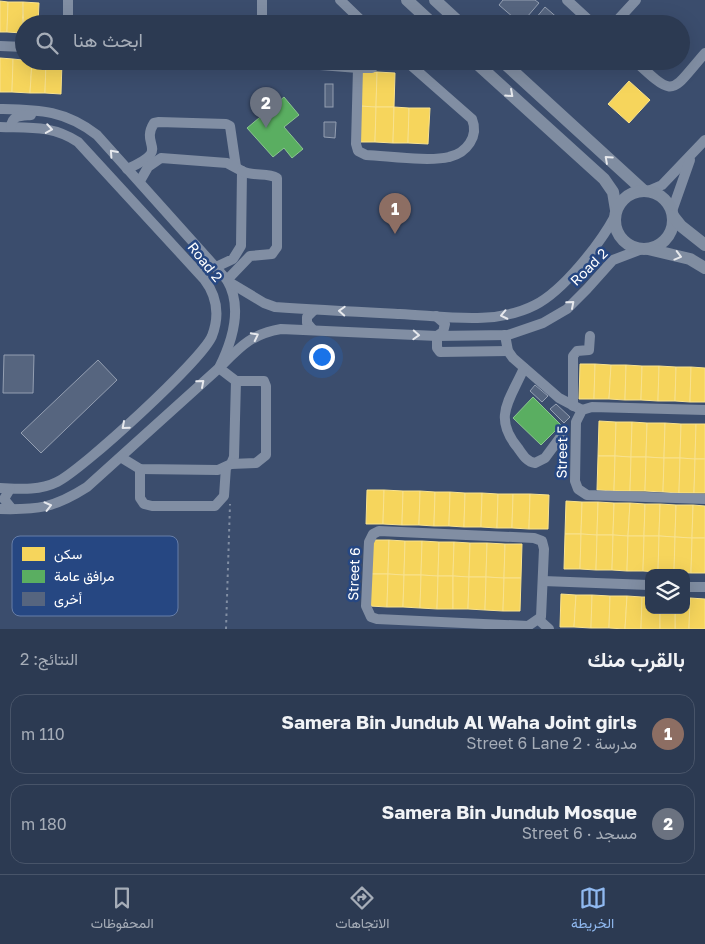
<!DOCTYPE html>
<html lang="ar">
<head>
<meta charset="utf-8">
<style>
  :root { --surface:#2c3a52; --page:#38455c; --text:#f1f3f6; --muted:#a6adb8; --line:#485469; --accent:#90b9f0 }
  body { margin:0; font-family:"Golos Text",Vazirmatn,sans-serif; background:var(--page); color:var(--text); direction:rtl }
  .controls { position:absolute; right:15px; bottom:15px; display:grid; overflow:hidden; border-radius:10px; box-shadow:0 5px 20px #0002 }
  .controls button { width:45px; height:45px; display:grid; place-items:center; padding:0; border:0; border-bottom:1px solid var(--line); background:var(--surface); color:var(--text); font:25px sans-serif }
  .you { position:absolute; left:321px; top:356px; width:18px; height:18px; margin:-12px; border:4px solid #fff; border-radius:50%; background:#1a73e8; box-shadow:0 0 0 8px #1a73e833 }
  .badge { display:grid; place-items:center; width:32px; height:32px; border-radius:50%; background:var(--accent); color:#fff; font-size:16px; font-weight:700 }
  .pin { position:absolute; translate:-50% -41px; filter:drop-shadow(0 1px 2px #0008) }
  .pin::after { content:''; position:absolute; top:26px; width:18px; height:15px; background:inherit; clip-path:polygon(0 0,100% 0,50% 100%) }
  .list { margin:0; padding:0; list-style:none }
  h2 { display:flex; justify-content:space-between; align-items:center; height:65px; margin:0; padding:0 20px; font-size:21px }
  h2 small { font-size:16px; font-weight:400; color:var(--muted) }
  .list li { display:grid; grid-template-columns:32px 1fr auto; gap:15px; align-items:center; box-sizing:border-box; height:80px; margin:0 10px 10px; padding:0 10px; border:1px solid var(--line); border-radius:15px }
  .list b { display:block; font-size:19px; white-space:nowrap }
  .list p { margin:0; font-size:16px; white-space:nowrap; color:var(--muted) }
  .list em { font-size:16px; font-style:normal; color:var(--muted) }
  .icon { flex:none; width:28px; height:28px; fill:none; stroke:currentColor; stroke-width:2; stroke-linecap:round; stroke-linejoin:round }
  .map { position:relative; flex:none; width:705px; height:629px; overflow:hidden; direction:ltr }
  .search { position:absolute; background:var(--surface); box-shadow:0 5px 20px #0002; left:15px; right:15px; top:15px; height:55px; display:flex; align-items:center; gap:12px; box-sizing:border-box; padding:0 18px; border-radius:28px; color:var(--muted); font-size:19px }
  .sheet { height:245px; background:var(--surface) }
  nav { display:flex; justify-content:space-around; align-items:center; box-sizing:border-box; height:70px; border-top:1px solid var(--line); background:var(--surface); font-size:14px; color:var(--muted) }
  nav a { display:grid; justify-items:center; gap:2px }
  nav .on { color:var(--accent) }
  .map>svg:first-child { display:block }
  .homes { fill:#f6d55c; stroke:#f9e28d }
  .public { fill:#5aae61; stroke:#8cc690 }
  .building { fill:#56657f; stroke:#949fb2 }
  .lines { fill:none; stroke-linecap:round; stroke-linejoin:round }
  .path { stroke:#818ea3; stroke-width:2; stroke-dasharray:2.5 4; stroke-linecap:butt }
  .minor { stroke:#818ea3; stroke-width:10 }
  .major { stroke:#808da1; stroke-width:12 }
  .oneway { stroke:#e6e8ec }
  .oneway2 { stroke:#e6e8ed }
  .labels { text-anchor:middle; stroke-width:5; stroke-linejoin:round; paint-order:stroke }
  .street-label { font-size:14px; fill:#fff; stroke:#264782 }
  .key { fill:#264782; stroke:#677ea8; stroke-width:1 }
  .key-label { font-size:14px; fill:#fff }
</style>
</head>
<body>
<div class="map">
<svg width="705" height="629" viewBox="0 0 705 629">
  <rect width="100%" height="100%" fill="#3b4d6d"/>
  <!-- homes -->
  <g class="homes">
    <path d="M 0,1 L 8,2 L 7,32 L 0,32 Z"/>
    <path d="M 8,2 L 23,2 L 22,33 L 7,32 Z"/>
    <path d="M 23,2 L 39,3 L 38,24 L 24,24 L 24,33 Z"/>
    <path d="M 0,58 L 13,59 L 12,92 L 0,92 Z"/>
    <path d="M 13,59 L 32,61 L 30,93 L 12,92 Z"/>
    <path d="M 32,61 L 46,61 L 45,93 L 30,93 Z"/>
    <path d="M 46,61 L 62,61 L 61,94 L 45,93 Z"/>
    <path d="M 360,72 L 377,72 L 376,107 L 359,106 Z"/>
    <path d="M 377,72 L 395,73 L 394,107 L 376,107 Z"/>
    <path d="M 629,81 L 650,100 L 629,123 L 608,104 Z"/>
    <path d="M 359,106 L 376,107 L 375,142 L 358,142 Z"/>
    <path d="M 376,107 L 394,107 L 393,143 L 375,142 Z"/>
    <path d="M 394,107 L 409,108 L 408,143 L 393,143 Z"/>
    <path d="M 409,108 L 430,108 L 428,144 L 408,143 Z"/>
    <path d="M 580,364 L 595,364 L 594,399 L 579,399 Z"/>
    <path d="M 595,364 L 611,365 L 609,399 L 594,399 Z"/>
    <path d="M 611,365 L 626,365 L 625,400 L 609,399 Z"/>
    <path d="M 626,365 L 642,366 L 641,400 L 625,400 Z"/>
    <path d="M 642,366 L 659,366 L 658,401 L 641,400 Z"/>
    <path d="M 659,366 L 676,367 L 675,401 L 658,401 Z"/>
    <path d="M 676,367 L 691,367 L 690,402 L 675,401 Z"/>
    <path d="M 691,367 L 705,368 L 705,402 L 690,402 Z"/>
    <path d="M 599,421 L 616,422 L 615,456 L 598,456 Z"/>
    <path d="M 616,422 L 632,422 L 631,457 L 615,456 Z"/>
    <path d="M 632,422 L 647,423 L 646,457 L 631,457 Z"/>
    <path d="M 647,423 L 665,423 L 664,458 L 646,457 Z"/>
    <path d="M 665,423 L 681,424 L 680,458 L 664,458 Z"/>
    <path d="M 681,424 L 696,424 L 695,459 L 680,458 Z"/>
    <path d="M 696,424 L 705,424 L 705,459 L 695,459 Z"/>
    <path d="M 598,456 L 615,456 L 614,491 L 597,490 Z"/>
    <path d="M 615,456 L 631,457 L 630,491 L 614,491 Z"/>
    <path d="M 631,457 L 646,457 L 645,491 L 630,491 Z"/>
    <path d="M 646,457 L 664,458 L 663,492 L 645,491 Z"/>
    <path d="M 664,458 L 680,458 L 679,493 L 663,492 Z"/>
    <path d="M 680,458 L 695,459 L 694,493 L 679,493 Z"/>
    <path d="M 695,459 L 705,459 L 705,493 L 694,493 Z"/>
    <path d="M 367,490 L 384,490 L 383,524 L 366,524 Z"/>
    <path d="M 384,490 L 403,491 L 402,525 L 383,524 Z"/>
    <path d="M 403,491 L 420,491 L 419,525 L 402,525 Z"/>
    <path d="M 420,491 L 435,492 L 434,526 L 419,525 Z"/>
    <path d="M 435,492 L 450,492 L 449,526 L 434,526 Z"/>
    <path d="M 450,492 L 465,493 L 464,527 L 449,526 Z"/>
    <path d="M 465,493 L 482,493 L 481,527 L 464,527 Z"/>
    <path d="M 482,493 L 498,494 L 497,528 L 481,527 Z"/>
    <path d="M 498,494 L 513,494 L 512,528 L 497,528 Z"/>
    <path d="M 513,494 L 530,494 L 529,529 L 512,528 Z"/>
    <path d="M 530,494 L 549,495 L 548,529 L 529,529 Z"/>
    <path d="M 566,501 L 582,502 L 581,534 L 565,534 Z"/>
    <path d="M 582,502 L 598,502 L 597,535 L 581,534 Z"/>
    <path d="M 598,502 L 614,503 L 613,535 L 597,535 Z"/>
    <path d="M 614,503 L 630,503 L 628,536 L 613,535 Z"/>
    <path d="M 630,503 L 645,504 L 644,536 L 628,536 Z"/>
    <path d="M 645,504 L 660,504 L 659,536 L 644,536 Z"/>
    <path d="M 660,504 L 676,505 L 675,537 L 659,536 Z"/>
    <path d="M 676,505 L 693,505 L 692,538 L 675,537 Z"/>
    <path d="M 693,505 L 705,506 L 705,538 L 692,538 Z"/>
    <path d="M 565,534 L 581,534 L 580,569 L 564,569 Z"/>
    <path d="M 581,534 L 597,535 L 596,570 L 580,569 Z"/>
    <path d="M 597,535 L 613,535 L 612,570 L 596,570 Z"/>
    <path d="M 613,535 L 628,536 L 627,571 L 612,570 Z"/>
    <path d="M 628,536 L 644,536 L 643,571 L 627,571 Z"/>
    <path d="M 644,536 L 659,536 L 658,572 L 643,571 Z"/>
    <path d="M 659,536 L 675,537 L 674,572 L 658,572 Z"/>
    <path d="M 675,537 L 692,538 L 691,573 L 674,572 Z"/>
    <path d="M 692,538 L 705,538 L 705,573 L 691,573 Z"/>
    <path d="M 372,540 L 389,540 L 388,574 L 371,574 Z"/>
    <path d="M 389,540 L 405,541 L 404,575 L 388,574 Z"/>
    <path d="M 405,541 L 422,541 L 421,575 L 404,575 Z"/>
    <path d="M 422,541 L 439,542 L 438,576 L 421,575 Z"/>
    <path d="M 439,542 L 454,542 L 453,576 L 438,576 Z"/>
    <path d="M 454,542 L 470,543 L 469,577 L 453,576 Z"/>
    <path d="M 470,543 L 487,543 L 486,577 L 469,577 Z"/>
    <path d="M 487,543 L 505,544 L 504,578 L 486,577 Z"/>
    <path d="M 505,544 L 522,544 L 521,578 L 504,578 Z"/>
    <path d="M 371,574 L 388,574 L 387,607 L 370,606 Z"/>
    <path d="M 388,574 L 404,575 L 403,607 L 387,607 Z"/>
    <path d="M 404,575 L 421,575 L 420,608 L 403,607 Z"/>
    <path d="M 421,575 L 438,576 L 437,609 L 420,608 Z"/>
    <path d="M 438,576 L 453,576 L 453,609 L 437,609 Z"/>
    <path d="M 453,576 L 469,577 L 468,609 L 453,609 Z"/>
    <path d="M 469,577 L 486,577 L 485,610 L 468,609 Z"/>
    <path d="M 486,577 L 504,578 L 503,611 L 485,610 Z"/>
    <path d="M 504,578 L 521,578 L 520,611 L 503,611 Z"/>
    <path d="M 561,594 L 576,595 L 574,627 L 560,627 Z"/>
    <path d="M 576,595 L 592,595 L 591,628 L 574,627 Z"/>
    <path d="M 592,595 L 610,596 L 609,628 L 591,628 Z"/>
    <path d="M 610,596 L 627,596 L 625,629 L 609,628 Z"/>
    <path d="M 627,596 L 642,597 L 641,629 L 625,629 Z"/>
    <path d="M 642,597 L 649,597 L 649,610 L 660,610 L 660,629 L 641,629 Z"/>
    <path d="M 686,598 L 690,598 L 689,629 L 675,629 L 675,610 L 686,610 Z"/>
    <path d="M 690,598 L 705,599 L 705,629 L 689,629 Z"/>
    <rect x="660" y="610" width="15" height="19"/>
  </g>
  <!-- public -->
  <g class="public">
    <path d="M 284,97 L 299,115 L 284,127 L 303,149 L 292,158 L 284,148 L 273,157 L 247,128 Z"/>
    <path d="M 533,397 L 561,425 L 541,445 L 513,418 Z"/>
  </g>
  <!-- building -->
  <g class="building">
    <path d="M 503,0 L 535,0 L 539,3 L 521,24 L 499,5 Z"/>
    <path d="M 545,7 L 560,20 L 556,24 L 531,24 Z"/>
    <rect x="325" y="84" width="8" height="23"/>
    <path d="M 324,122 L 336,122 L 335,138 L 324,137 Z"/>
    <path d="M 4,355 L 34,355 L 33,393 L 3,393 Z"/>
    <path d="M 98,360 L 117,380 L 41,453 L 21,433 Z"/>
    <path d="M 535,385 L 548,396 L 542,402 L 530,391 Z"/>
    <path d="M 556,404 L 570,417 L 564,423 L 550,409 Z"/>
  </g>
  <g class="lines">
    <!-- path -->
    <path class="path" d="M 226,629 L 230,504"/>
    <!-- minor -->
    <g class="minor">
      <path d="M 340,0 L 365,24"/>
      <path d="M 567,0 L 593,24"/>
      <path d="M 68,24 L 68,0"/>
      <path d="M 262,24 L 262,0"/>
      <path d="M 614,24 L 636,0"/>
      <path d="M 0,46 L 24,47"/>
      <path d="M 270,61 L 358,68 L 372,68 L 379,61"/>
      <path d="M 635,61 C 676,99 670,93 705,53"/>
      <path d="M 358,68 L 356,144 L 358,151 L 366,155 C 388,156 429,162 449,157 C 467,153 479,136 472,119 L 406,61"/>
      <path d="M 0,109 C 40,110 64,110 97,135 L 227,280 C 243,307 232,342 219,368 L 87,487 C 54,508 38,510 0,509"/>
      <path d="M 0,127 C 29,128 52,125 78,142 L 204,279 C 217,296 220,315 212,336 C 202,360 82,470 57,482 C 39,491 19,489 0,488"/>
      <path d="M 11,127 C 12,115 20,116 31,115"/>
      <path d="M 127,169 C 173,149 139,147 154,123 L 159,122 L 226,124 L 230,126 L 236,167"/>
      <path d="M 140,181 L 148,167 L 161,158 L 227,163 L 242,171 L 241,246 L 233,259 L 216,267"/>
      <path d="M 648,191 L 662,185 L 705,140"/>
      <path d="M 672,211 L 690,160"/>
      <path d="M 227,280 L 250,256 L 272,254 L 277,247 L 277,178 C 267,172 254,177 242,171"/>
      <path d="M 229,282 L 264,303 L 275,307 C 317,310 359,312 400,314 C 444,316 494,326 535,305 C 563,291 600,244 615,216"/>
      <path d="M 436,316 L 445,324 L 443,332 L 437,336 L 437,348 L 440,352 L 508,351"/>
      <path d="M 313,330 L 307,323 L 307,317 L 314,310"/>
      <path d="M 505,335 L 508,351 L 513,358 L 559,398 L 582,410"/>
      <path d="M 524,368 C 510,400 492,417 518,448 C 523,455 527,462 535,463 L 545,458 L 562,435"/>
      <path d="M 573,406 L 573,356 L 577,351 L 589,350 L 590,336"/>
      <path d="M 705,410 L 592,407 L 582,410 L 576,422 L 575,481 L 578,489 L 587,495 L 705,499"/>
      <path d="M 122,458 L 140,469 L 218,470 L 231,464 L 234,457 L 236,381 L 219,368 C 240,347 251,334 281,329 L 437,336 L 508,335 L 543,323 L 567,309 L 587,289 L 613,260 L 642,249"/>
      <path d="M 231,464 L 256,463 L 266,455 L 266,386 L 264,381 L 236,381"/>
      <path d="M 140,469 L 140,498 L 144,504 L 152,506 L 215,506 L 224,496 L 226,467"/>
      <path d="M 10,489 L 4,499 L 12,509"/>
      <path d="M 379,531 L 534,538 L 542,541 L 544,549 L 541,617 L 528,626 L 377,619 L 371,617 L 366,606 L 369,542 L 373,534 Z"/>
      <path d="M 543,581 L 649,585"/>
      <path d="M 686,587 L 705,587"/>
      <path d="M 539,620 L 549,629"/>
    </g>
    <!-- major -->
    <g class="major">
      <path d="M 407,0 L 433,24"/>
      <path d="M 435,0 L 461,24"/>
      <path d="M 474,61 L 604,179 L 613,192 L 616,210"/>
      <path d="M 502,61 L 644,191"/>
      <circle cx="644" cy="220" r="29"/>
      <path d="M 673,216 L 681,226 L 705,245"/>
      <path d="M 648,249 L 690,259 L 705,268"/>
    </g>
  </g>
  <!-- one-way arrows -->
  <defs><path id="oneway-chevron" d="M-2-3.5L2.5 0L-2 3.5" fill="none" stroke-width="1.6" stroke-linecap="round" stroke-linejoin="round" transform="scale(1.25)"/></defs>
  <g class="oneway">
    <use href="#oneway-chevron" transform="translate(510 94) rotate(42)"/>
    <use href="#oneway-chevron" transform="translate(608 159) rotate(-138)"/>
    <use href="#oneway-chevron" transform="translate(678 256) rotate(15)"/>
  </g>
  <g class="oneway2">
    <use href="#oneway-chevron" transform="translate(49 129) rotate(9)"/>
    <use href="#oneway-chevron" transform="translate(113 153) rotate(-132)"/>
    <use href="#oneway-chevron" transform="translate(571 304) rotate(-41)"/>
    <use href="#oneway-chevron" transform="translate(342 311) rotate(-177)"/>
    <use href="#oneway-chevron" transform="translate(504 315) rotate(168)"/>
    <use href="#oneway-chevron" transform="translate(416 335) rotate(3)"/>
    <use href="#oneway-chevron" transform="translate(255 336) rotate(-27)"/>
    <use href="#oneway-chevron" transform="translate(201 383) rotate(-41)"/>
    <use href="#oneway-chevron" transform="translate(125 426) rotate(139)"/>
    <use href="#oneway-chevron" transform="translate(48 506) rotate(-14)"/>
  </g>
  <g class="labels">
    <!-- street labels -->
    <g class="street-label">
      <text transform="translate(205 262) rotate(51)" y="5">Road 2</text>
      <text transform="translate(589 267) rotate(-45)" y="5">Road 2</text>
      <text transform="translate(562 452) rotate(-89)" y="5">Street 5</text>
      <text transform="translate(354 574) rotate(-88)" y="5">Street 6</text>
    </g>
  </g>
  <!-- legend -->
  <rect x="12" y="536" width="166" height="80" rx="8" class="key"/>
  <rect x="22" y="547" width="23" height="14" fill="#f6d55c"/>
  <rect x="22" y="570" width="23" height="13" fill="#5aae61"/>
  <rect x="22" y="592" width="23" height="14" fill="#56657f"/>
  <g class="key-label">
    <text x="54" y="559">سكن</text>
    <text x="54" y="581">مرافق عامة</text>
    <text x="54" y="604">أخرى</text>
  </g>
</svg>
<div class="controls">
<button><svg class="icon" aria-label="layers" viewBox="0 0 24 24"><path d="M12 4l9 5-9 5-9-5zM3 14l9 5 9-5"/></svg></button>
</div>
<div class="you"></div>
<div class="pin badge" style="left:395px;top:234px;background:#8d6e63">1</div>
<div class="pin badge" style="left:266px;top:128px;background:#6b7280">2</div>
<div class="search"><svg class="icon" aria-label="search" viewBox="0 0 24 24"><circle cx="10" cy="10" r="6"/><path d="M15 15l6 6"/></svg>ابحث هنا</div>
</div>
<section class="sheet">
<h2>بالقرب منك<small>النتائج: 2</small></h2>
<ul class="list">
<li><span class="badge" style="background:#8d6e63">1</span><div><b>Samera Bin Jundub Al Waha Joint girls</b><p>مدرسة · Street 6 Lane 2</p></div><em>110 m</em></li>
<li><span class="badge" style="background:#6b7280">2</span><div><b>Samera Bin Jundub Mosque</b><p>مسجد · Street 6</p></div><em>180 m</em></li>
</ul>
</section>
<nav>
<a class="on"><svg class="icon" aria-label="map" viewBox="0 0 24 24"><path d="M3 6l6-2 6 2 6-2v14l-6 2-6-2-6 2zM9 4v14M15 6v14"/></svg>الخريطة</a>
<a><svg class="icon" aria-label="directions" viewBox="0 0 24 24"><path d="M12 3l9 9-9 9-9-9zM9 14v-3h6M13 9l2 2-2 2"/></svg>الاتجاهات</a>
<a><svg class="icon" aria-label="saved" viewBox="0 0 24 24"><path d="M7 4h10v16l-5-4-5 4z"/></svg>المحفوظات</a>
</nav>
</body>
</html>
